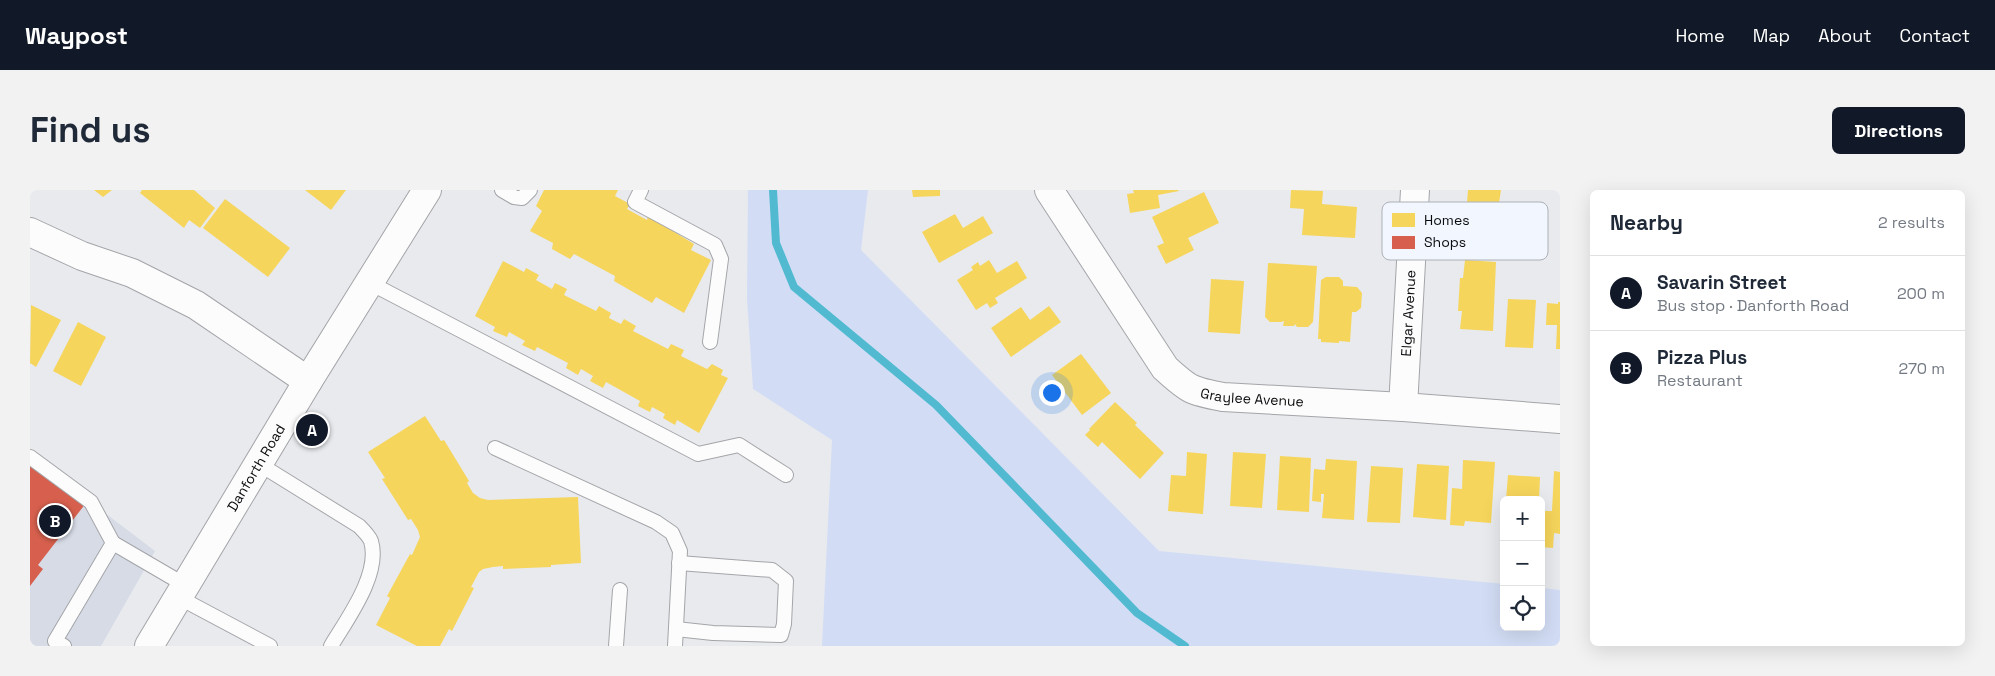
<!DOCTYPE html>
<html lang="en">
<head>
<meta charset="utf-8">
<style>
  :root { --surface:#fff; --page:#f2f2f3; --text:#1f2937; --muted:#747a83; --line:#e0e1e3; --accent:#111827 }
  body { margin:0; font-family:"Space Grotesk",sans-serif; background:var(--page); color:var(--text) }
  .controls { position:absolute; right:15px; bottom:15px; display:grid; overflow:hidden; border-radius:8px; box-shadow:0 5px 20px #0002 }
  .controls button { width:45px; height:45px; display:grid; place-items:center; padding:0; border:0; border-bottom:1px solid var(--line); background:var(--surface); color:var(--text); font:25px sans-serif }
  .you { position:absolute; left:1021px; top:202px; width:18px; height:18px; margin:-12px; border:4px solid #fff; border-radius:50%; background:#1a73e8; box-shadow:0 0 0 8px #1a73e833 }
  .badge { display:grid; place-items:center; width:32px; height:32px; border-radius:50%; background:var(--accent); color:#fff; font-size:16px; font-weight:700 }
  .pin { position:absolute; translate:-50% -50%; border:2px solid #fff; box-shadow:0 1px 5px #0006 }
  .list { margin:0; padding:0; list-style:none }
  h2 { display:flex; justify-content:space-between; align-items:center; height:65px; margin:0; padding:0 20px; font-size:21px }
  h2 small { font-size:16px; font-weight:400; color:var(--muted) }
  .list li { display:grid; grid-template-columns:32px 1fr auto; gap:15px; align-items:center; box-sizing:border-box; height:75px; padding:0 20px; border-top:1px solid var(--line) }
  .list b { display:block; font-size:19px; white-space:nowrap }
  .list p { margin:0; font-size:16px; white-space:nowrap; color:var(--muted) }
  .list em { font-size:16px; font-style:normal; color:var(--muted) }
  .icon { flex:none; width:28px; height:28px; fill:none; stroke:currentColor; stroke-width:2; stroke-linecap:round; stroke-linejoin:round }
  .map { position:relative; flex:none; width:1530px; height:456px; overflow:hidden; border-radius:8px }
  header { display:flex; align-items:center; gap:30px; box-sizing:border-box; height:70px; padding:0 25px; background:var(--accent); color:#fff }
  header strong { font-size:24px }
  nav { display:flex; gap:28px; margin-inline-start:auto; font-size:18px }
  .intro { display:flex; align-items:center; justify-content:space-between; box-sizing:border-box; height:120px; padding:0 30px }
  h1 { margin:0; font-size:35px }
  .button { padding:12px 22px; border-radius:8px; background:var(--accent); color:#fff; font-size:18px; font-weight:700 }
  main { display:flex; gap:30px; padding:0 30px }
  aside { flex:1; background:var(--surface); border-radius:8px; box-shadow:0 5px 20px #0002 }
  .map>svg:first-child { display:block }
  .built { fill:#d6dbe6 }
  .green { fill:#d2ddf5 }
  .homes { fill:#f6d55c }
  .shops { fill:#d6604d }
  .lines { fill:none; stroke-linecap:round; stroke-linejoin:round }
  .stream { stroke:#51bad0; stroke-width:8 }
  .lane-casing { stroke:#a4a5a9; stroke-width:16 }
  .street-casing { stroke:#a4a5a9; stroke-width:30 }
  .secondary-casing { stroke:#a4a5a9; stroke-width:30 }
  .lane { stroke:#fcfcfc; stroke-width:14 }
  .street { stroke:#fcfcfc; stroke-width:28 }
  .secondary { stroke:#fcfcfc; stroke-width:28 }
  .labels { text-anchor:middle; stroke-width:5; stroke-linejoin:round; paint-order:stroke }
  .street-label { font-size:14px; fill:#0a0b0e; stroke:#f2f6fe }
  .key { fill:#f2f6fe; stroke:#acb0b6; stroke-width:1 }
  .key-label { font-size:14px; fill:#0a0b0e }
</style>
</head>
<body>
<header>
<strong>Waypost</strong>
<nav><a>Home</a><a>Map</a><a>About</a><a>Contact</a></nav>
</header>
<div class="intro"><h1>Find us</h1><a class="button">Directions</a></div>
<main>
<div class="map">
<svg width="1530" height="456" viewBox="0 0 1530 456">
  <rect width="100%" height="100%" fill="#e8eaee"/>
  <!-- built -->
  <path class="built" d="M 0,266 L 125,361 L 71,456 L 0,456 Z"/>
  <!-- green -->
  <path class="green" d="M 718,0 L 838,0 L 831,60 L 1129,361 L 1474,394 L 1474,437 L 1511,437 L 1511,398 L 1530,400 L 1530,456 L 792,456 L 802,250 L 723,199 L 717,108 Z"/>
  <!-- homes -->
  <g class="homes">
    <path d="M 64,0 L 82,0 L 73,7 Z"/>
    <path d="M 112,0 L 164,0 L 185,18 L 170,38 L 159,30 L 154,38 L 110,3 Z"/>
    <path d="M 275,0 L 316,0 L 301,20 Z"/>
    <path d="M 514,0 L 588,0 L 585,6 L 600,14 L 597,19 L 617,30 L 618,26 L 664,54 L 661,60 L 681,70 L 654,123 L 626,107 L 622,113 L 584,91 L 585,86 L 544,64 L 540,69 L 522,59 L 523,53 L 500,41 L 512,21 L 506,16 Z"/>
    <path d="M 882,0 L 910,0 L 910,6 L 883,7 Z"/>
    <path d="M 1103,0 L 1148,0 L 1149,1 L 1128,5 L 1130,18 L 1100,23 L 1097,4 L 1104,3 Z"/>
    <path d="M 1261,0 L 1293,1 L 1292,14 L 1327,17 L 1325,48 L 1272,45 L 1274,19 L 1260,18 Z"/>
    <path d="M 1438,0 L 1471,0 L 1468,20 L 1440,19 L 1440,13 L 1437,13 Z"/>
    <path d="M 1174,2 L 1189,33 L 1158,48 L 1164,60 L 1136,74 L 1127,56 L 1134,53 L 1122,27 Z"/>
    <path d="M 195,9 L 260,58 L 238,87 L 173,38 Z"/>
    <path d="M 925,24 L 933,38 L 953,26 L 963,43 L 909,73 L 892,42 Z"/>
    <path d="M 959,70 L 967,83 L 987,71 L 997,88 L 965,108 L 968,113 L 960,118 L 957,113 L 946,120 L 927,90 L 943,80 L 941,77 L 948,72 L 950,76 Z"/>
    <path d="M 1435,70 L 1466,72 L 1463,141 L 1430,139 L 1432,121 L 1428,121 L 1430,88 L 1433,88 Z"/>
    <path d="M 473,71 L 494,82 L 496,78 L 509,85 L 506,90 L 522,99 L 525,93 L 537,99 L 534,105 L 566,121 L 569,116 L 581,123 L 579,128 L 591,134 L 594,129 L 606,136 L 603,141 L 638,159 L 641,154 L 654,160 L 651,166 L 677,179 L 682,174 L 693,180 L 691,185 L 698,188 L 669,243 L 647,230 L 645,235 L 633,228 L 635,224 L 622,217 L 620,222 L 608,216 L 610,211 L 576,192 L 573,198 L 560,191 L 563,186 L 551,179 L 548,185 L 536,178 L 538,173 L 507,157 L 505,161 L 492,155 L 495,151 L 479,142 L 477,147 L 463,141 L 465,137 L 445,126 Z"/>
    <path d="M 1238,73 L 1287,76 L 1283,132 L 1278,137 L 1267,137 L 1265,134 L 1264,136 L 1253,136 L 1254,131 L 1251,132 L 1240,132 L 1235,127 Z"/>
    <path d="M 1296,87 L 1309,87 L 1313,91 L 1313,96 L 1327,97 L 1332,103 L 1331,118 L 1326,122 L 1322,122 L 1320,152 L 1309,151 L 1309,153 L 1291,152 L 1291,149 L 1288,149 L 1291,90 Z"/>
    <path d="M 1181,89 L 1214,91 L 1210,144 L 1178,142 Z"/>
    <path d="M 1478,109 L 1506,110 L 1503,158 L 1475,157 Z"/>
    <path d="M 1528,112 L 1530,112 L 1530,159 L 1526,159 L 1527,135 L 1516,135 L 1517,113 L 1528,114 Z"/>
    <path d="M 1,115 L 31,130 L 6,177 L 0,173 Z"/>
    <path d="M 1019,116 L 1031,132 L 981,167 L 961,138 L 991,117 L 1000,130 Z"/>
    <path d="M 48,132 L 76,147 L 51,196 L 23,181 Z"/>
    <path d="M 1051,164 L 1081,203 L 1052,225 L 1022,185 Z"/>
    <path d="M 1085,212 L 1107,233 L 1105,235 L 1134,263 L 1110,289 L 1072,252 L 1068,257 L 1055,245 L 1060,240 L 1059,239 Z"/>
    <path d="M 395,226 L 411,251 L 414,250 L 439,291 L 437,293 L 443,303 L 450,308 L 458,310 L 548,307 L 551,373 L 521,375 L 521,377 L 473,379 L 473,376 L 463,377 L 453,379 L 449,382 L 441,397 L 444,398 L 422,441 L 419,439 L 410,456 L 387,456 L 346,435 L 360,408 L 357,406 L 380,364 L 382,365 L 390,347 L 388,340 L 381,329 L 378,330 L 352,289 L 355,288 L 338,262 Z"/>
    <path d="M 1157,262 L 1177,264 L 1173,324 L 1138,321 L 1141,285 L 1156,286 Z"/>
    <path d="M 1203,262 L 1236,264 L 1232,318 L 1200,316 Z"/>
    <path d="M 1250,266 L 1281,268 L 1279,322 L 1247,320 Z"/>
    <path d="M 1296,269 L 1327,271 L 1324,330 L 1292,328 L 1294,304 L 1291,304 L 1291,312 L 1282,311 L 1284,279 L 1295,280 Z"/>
    <path d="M 1433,270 L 1465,272 L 1461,333 L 1435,331 L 1434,336 L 1420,335 L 1422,298 L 1432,299 Z"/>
    <path d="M 1387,274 L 1419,276 L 1416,330 L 1383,327 Z"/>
    <path d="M 1341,276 L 1373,278 L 1370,333 L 1337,332 Z"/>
    <path d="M 1524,281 L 1530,282 L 1530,344 L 1524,343 L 1523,358 L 1511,357 L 1512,321 L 1522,321 Z"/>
    <path d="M 1478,285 L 1510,287 L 1509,310 L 1476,310 Z"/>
  </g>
  <!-- shops -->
  <path class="shops" d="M 0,271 L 56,313 L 8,375 L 13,379 L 0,396 Z"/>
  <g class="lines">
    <!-- stream -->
    <path class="stream" d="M 743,0 L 746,53 L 764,97 L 906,215 L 1107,423 L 1155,456"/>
    <!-- lane casing -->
    <g class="lane-casing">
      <g id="lane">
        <path d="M 472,0 L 484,7 L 492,8 L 500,0"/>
        <path d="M 611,0 L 605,12 L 685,55 L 691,69 L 680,152"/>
        <path d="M 340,93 L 668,264 L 709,255 L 756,285"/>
        <path d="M 465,258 L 626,332 L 642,343 L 650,361 L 645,456"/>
        <path d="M 0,267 L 61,312 L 83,353"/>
        <path d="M 229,274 L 329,336 C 333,340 339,346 341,351 C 351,384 317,429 301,456"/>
        <path d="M 148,407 L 240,456"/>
        <path d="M 646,439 L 683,443 L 751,445 L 754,434 L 756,391 L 742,380 L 649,373"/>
        <path d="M 34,456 L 25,451 L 83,353 L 155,395"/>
        <path d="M 586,456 L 590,400"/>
      </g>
    </g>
    <!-- street casing -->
    <g class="street-casing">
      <g id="street">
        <path id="s1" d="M 1019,0 L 1135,178 C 1159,200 1161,201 1193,207 L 1373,217 L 1530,229"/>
        <path d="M 0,42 L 52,66 L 102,83 L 166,115 L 278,191"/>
        <path id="s2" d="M 1373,217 L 1385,0"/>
      </g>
    </g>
    <!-- secondary casing -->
    <g class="secondary-casing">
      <g id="secondary">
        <path id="s3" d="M 119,456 L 278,191 L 397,0"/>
      </g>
    </g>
    <!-- lane -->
    <use href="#lane" class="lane"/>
    <!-- street -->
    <use href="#street" class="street"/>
    <!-- secondary -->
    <use href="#secondary" class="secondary"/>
  </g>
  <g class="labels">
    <!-- street labels -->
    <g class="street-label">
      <text dy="5" stroke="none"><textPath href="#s2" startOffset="94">Elgar Avenue</textPath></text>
      <text dy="5" stroke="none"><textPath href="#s1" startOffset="308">Graylee Avenue</textPath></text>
      <text dy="5" stroke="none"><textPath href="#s3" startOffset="208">Danforth Road</textPath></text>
    </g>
  </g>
  <!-- legend -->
  <rect x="1352" y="12" width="166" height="58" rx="8" class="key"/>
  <rect x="1362" y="23" width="23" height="14" fill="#f6d55c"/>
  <rect x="1362" y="46" width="23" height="13" fill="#d6604d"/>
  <g class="key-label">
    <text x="1394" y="35">Homes</text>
    <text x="1394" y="57">Shops</text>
  </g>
</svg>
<div class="controls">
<button>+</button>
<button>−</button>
<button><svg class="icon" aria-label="locate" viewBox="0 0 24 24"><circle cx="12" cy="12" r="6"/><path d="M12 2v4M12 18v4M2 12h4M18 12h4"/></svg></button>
</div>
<div class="you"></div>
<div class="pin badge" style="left:282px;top:240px">A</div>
<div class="pin badge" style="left:25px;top:331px">B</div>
</div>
<aside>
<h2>Nearby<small>2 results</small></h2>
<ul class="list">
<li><span class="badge">A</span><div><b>Savarin Street</b><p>Bus stop · Danforth Road</p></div><em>200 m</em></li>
<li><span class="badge">B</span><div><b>Pizza Plus</b><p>Restaurant</p></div><em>270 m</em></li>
</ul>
</aside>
</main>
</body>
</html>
